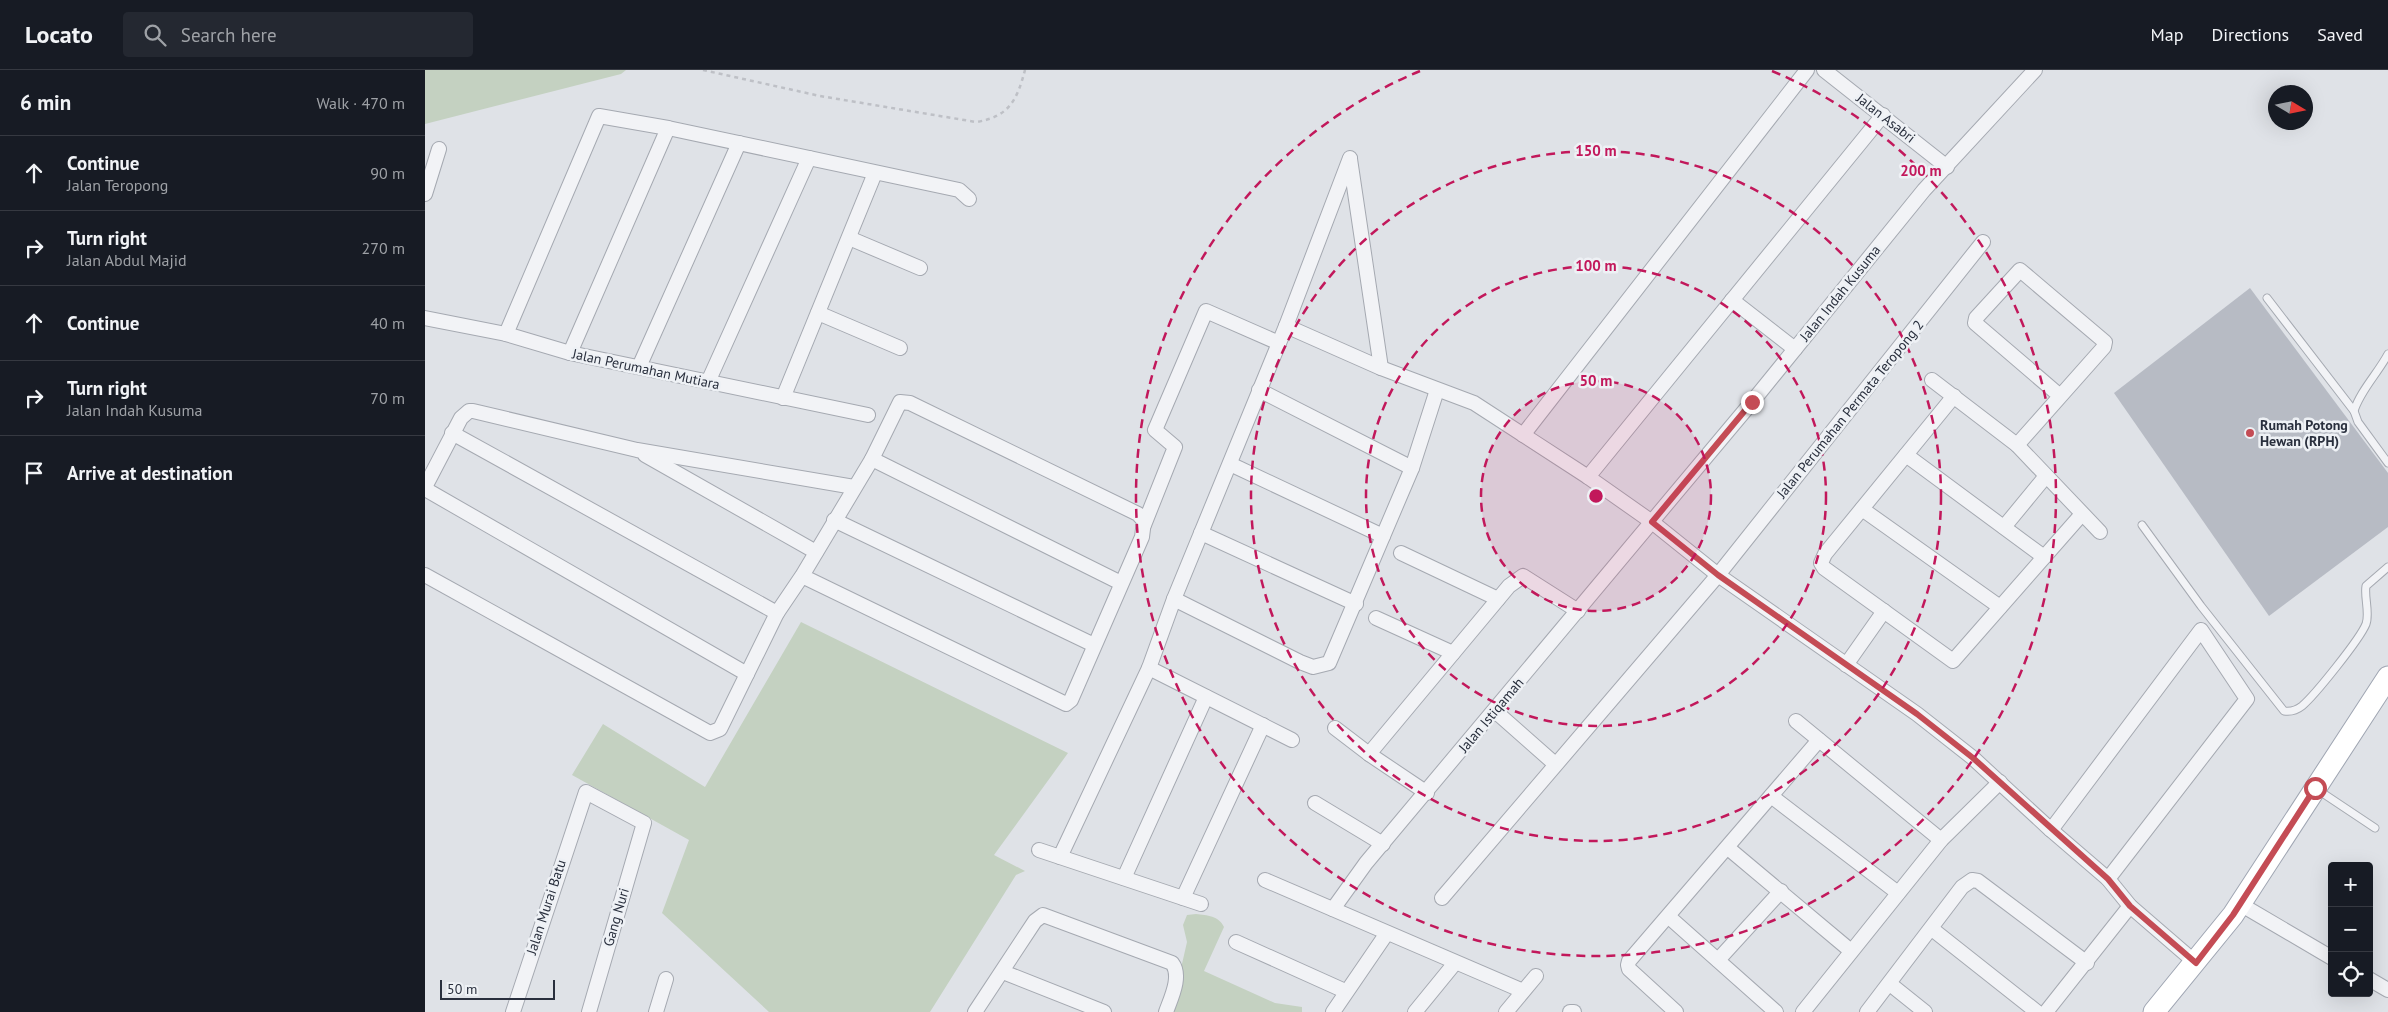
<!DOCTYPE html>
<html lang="en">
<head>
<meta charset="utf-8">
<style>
  :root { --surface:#171b24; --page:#242831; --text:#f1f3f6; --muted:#9ea1a6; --line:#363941 }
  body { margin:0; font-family:"PT Sans",sans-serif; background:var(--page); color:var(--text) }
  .controls { position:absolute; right:15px; bottom:15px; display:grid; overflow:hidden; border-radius:5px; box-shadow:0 5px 20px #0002 }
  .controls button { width:45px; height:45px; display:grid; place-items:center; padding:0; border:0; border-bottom:1px solid var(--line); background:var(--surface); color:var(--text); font:25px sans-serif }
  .compass { position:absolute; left:1843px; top:15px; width:45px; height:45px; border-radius:50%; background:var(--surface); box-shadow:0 5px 20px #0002; rotate:100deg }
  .scale { position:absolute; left:15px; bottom:12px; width:115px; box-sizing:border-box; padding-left:5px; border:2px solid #292f3d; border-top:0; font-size:14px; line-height:18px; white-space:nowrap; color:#292f3d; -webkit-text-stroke:4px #eef1f5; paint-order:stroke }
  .stop { position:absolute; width:15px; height:15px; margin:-11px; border:4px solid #c44c55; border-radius:50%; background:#fff }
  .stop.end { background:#c44c55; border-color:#fff; box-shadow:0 1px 5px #0008 }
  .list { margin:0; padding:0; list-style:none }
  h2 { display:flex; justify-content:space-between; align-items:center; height:65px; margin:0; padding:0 20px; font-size:21px }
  h2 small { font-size:16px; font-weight:400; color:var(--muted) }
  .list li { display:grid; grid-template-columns:32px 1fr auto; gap:15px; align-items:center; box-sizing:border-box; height:75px; padding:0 20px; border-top:1px solid var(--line) }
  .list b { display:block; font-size:19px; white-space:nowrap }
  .list p { margin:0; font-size:16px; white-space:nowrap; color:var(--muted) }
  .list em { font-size:16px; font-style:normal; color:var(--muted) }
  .icon { flex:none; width:28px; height:28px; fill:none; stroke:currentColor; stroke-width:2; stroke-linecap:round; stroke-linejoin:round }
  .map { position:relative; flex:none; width:1963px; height:942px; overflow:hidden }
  header { display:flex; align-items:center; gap:30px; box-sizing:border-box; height:70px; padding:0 25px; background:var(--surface); border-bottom:1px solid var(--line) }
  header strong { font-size:24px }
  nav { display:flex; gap:28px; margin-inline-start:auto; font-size:18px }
  .search { width:350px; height:45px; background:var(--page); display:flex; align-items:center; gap:12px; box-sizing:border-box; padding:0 18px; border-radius:5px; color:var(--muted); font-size:19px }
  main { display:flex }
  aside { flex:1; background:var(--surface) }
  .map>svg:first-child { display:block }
  .green { fill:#c4d1c1 }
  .building { fill:#b7bbc4 }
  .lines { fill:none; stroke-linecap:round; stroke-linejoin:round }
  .lane-casing { stroke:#a5a9b1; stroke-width:9 }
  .street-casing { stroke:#a5a9b1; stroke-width:16 }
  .primary-casing { stroke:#9fa5b2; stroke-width:23 }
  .path { stroke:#bec0c6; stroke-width:2.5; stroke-dasharray:4 4; stroke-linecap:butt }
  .lane { stroke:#f2f3f6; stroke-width:7 }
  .street { stroke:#f2f3f6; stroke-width:14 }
  .primary { stroke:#fff; stroke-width:21 }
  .route { stroke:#c44c55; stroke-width:6 }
  .ring { fill:none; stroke:#c2185b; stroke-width:2.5; stroke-dasharray:9 6 }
  .poi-dot { fill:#c44c55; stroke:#eef1f5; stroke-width:2 }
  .labels { text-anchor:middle; stroke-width:5; stroke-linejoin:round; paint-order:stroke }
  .street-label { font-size:14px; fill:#292f3d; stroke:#eef1f5 }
  .poi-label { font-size:14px; font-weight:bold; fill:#292f3d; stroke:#eef1f5; text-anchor:start }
  .centre { fill:#c2185b; stroke:#eef1f5; stroke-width:2.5 }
  .ring-label { font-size:15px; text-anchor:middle; font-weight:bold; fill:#c2185b; stroke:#eef1f5; stroke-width:5; stroke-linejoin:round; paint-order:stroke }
</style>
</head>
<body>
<header>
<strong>Locato</strong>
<div class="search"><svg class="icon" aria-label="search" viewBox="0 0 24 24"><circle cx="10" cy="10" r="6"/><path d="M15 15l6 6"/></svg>Search here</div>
<nav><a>Map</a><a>Directions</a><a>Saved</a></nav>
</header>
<main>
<aside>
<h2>6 min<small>Walk · 470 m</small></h2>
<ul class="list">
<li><svg class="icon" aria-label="ahead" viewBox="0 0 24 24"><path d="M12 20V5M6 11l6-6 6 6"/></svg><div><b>Continue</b><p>Jalan Teropong</p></div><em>90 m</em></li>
<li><svg class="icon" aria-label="right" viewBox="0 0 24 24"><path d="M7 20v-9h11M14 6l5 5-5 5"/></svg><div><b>Turn right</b><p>Jalan Abdul Majid</p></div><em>270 m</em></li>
<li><svg class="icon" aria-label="ahead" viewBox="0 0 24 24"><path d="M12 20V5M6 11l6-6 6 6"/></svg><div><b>Continue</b></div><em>40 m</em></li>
<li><svg class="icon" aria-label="right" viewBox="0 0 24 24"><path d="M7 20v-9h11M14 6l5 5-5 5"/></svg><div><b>Turn right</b><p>Jalan Indah Kusuma</p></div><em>70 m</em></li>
<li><svg class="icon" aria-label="arrive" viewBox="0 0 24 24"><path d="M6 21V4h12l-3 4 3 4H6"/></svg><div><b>Arrive at destination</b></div></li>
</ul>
</aside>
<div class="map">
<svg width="1963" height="942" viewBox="0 0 1963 942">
  <rect width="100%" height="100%" fill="#dfe2e7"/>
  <!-- green -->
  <g class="green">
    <path d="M 0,0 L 201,0 L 196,4 L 0,54 Z"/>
    <path d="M 376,552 L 643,683 L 569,785 L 600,801 L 591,805 L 505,942 L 344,942 L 237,843 L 264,770 L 147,705 L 178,654 L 280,717 Z"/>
    <path d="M 771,844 C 782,845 794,846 799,857 L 779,901 L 850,933 L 877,937 L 877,942 L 746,942 L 762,872 L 758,855 L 762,845 Z"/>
  </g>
  <!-- building -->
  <path class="building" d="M 1825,218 L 1963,403 L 1963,457 L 1844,546 L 1689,323 Z"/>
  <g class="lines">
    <!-- lane casing -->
    <g class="lane-casing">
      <g id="lane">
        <path d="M 1842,228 L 1929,341"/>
        <path d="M 1963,284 C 1953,303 1935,321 1929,341 L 1933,352 L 1963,393"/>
        <path d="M 1717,455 L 1776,536 L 1859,641 C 1866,642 1872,640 1877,636 C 1890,625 1935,569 1941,554 C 1945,543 1939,527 1941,516 L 1963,497"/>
        <path d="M 1893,720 L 1950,758"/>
      </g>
    </g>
    <!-- street casing -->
    <g class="street-casing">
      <g id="street">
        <path d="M 1399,0 L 1522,97"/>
        <path d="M 925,89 L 956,298"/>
        <path d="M 0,124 L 14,79"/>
        <path d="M 424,168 L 495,198"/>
        <path d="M 1307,230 L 1370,279"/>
        <path d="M 393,243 L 475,278"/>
        <path d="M 0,248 L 81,264 L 145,283 L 443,345"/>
        <path d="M 861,256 L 956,298 L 1049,333 L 1163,407 L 1227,452 L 1293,505 L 1492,644 L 1548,688 L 1626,760 L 1683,809 L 1705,836 L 1771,893"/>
        <path d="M 81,264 L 174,46 L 243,58 L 534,120 L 544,129"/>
        <path d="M 145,283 L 243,58"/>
        <path d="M 214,297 L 314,73"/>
        <path d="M 1507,310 L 1592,375 L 1675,462"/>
        <path d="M 283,312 L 384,88"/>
        <path d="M 834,320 L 987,398"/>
        <path d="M 1529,326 L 1400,484 L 1396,493 L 1399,498 L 1528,591 L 1657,444"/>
        <path d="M 358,328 L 450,103"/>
        <path d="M 27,363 L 352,543"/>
        <path d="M 1098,365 L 1382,0"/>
        <path d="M 1592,375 L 1679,277 L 1680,272 L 1595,200 L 1551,248 L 1550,253 L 1634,325"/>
        <path d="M 220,385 L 391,482"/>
        <path d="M 1481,385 L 1619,487"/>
        <path d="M 447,389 L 696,513"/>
        <path d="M 805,394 L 958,466"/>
        <path d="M 1163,407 L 1458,45"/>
        <path d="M 0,417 L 36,348 L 44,341 L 48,341 L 212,380 L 429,417"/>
        <path d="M 0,419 L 322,604"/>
        <path d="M 1437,439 L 1575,537"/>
        <path d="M 409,450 L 669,575"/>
        <path d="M 719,455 L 750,377 L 730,360 L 781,241 L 854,273"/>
        <path d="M 1579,457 L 1621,406"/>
        <path d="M 776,463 L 931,534"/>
        <path d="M 976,483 L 1073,529"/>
        <path d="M 0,505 L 285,663 L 295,659 L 352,543 L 377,506 L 447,389 L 475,332 L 485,333 L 713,444 L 719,451 L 717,467 L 646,630 L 641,634 L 377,506"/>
        <path d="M 749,529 L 875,592 L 888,597 L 904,593 L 987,398 L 1012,320"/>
        <path d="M 951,548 L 1028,583"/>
        <path d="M 1421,595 L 1459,541"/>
        <path d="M 724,598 L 867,670"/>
        <path d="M 1070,641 L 1130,694"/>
        <path d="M 1371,651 L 1516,770"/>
        <path d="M 910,658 L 944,684"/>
        <path d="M 1002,723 L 944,684 L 1084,516 L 1098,506 L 1153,541"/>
        <path d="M 1346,726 L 1473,823"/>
        <path d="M 890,733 L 958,774"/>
        <path d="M 1626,760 L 1776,560 L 1822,629 L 1683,809"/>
        <path d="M 1303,778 L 1426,881"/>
        <path d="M 614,780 L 776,834"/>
        <path d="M 635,787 L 724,598 L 749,529 L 861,256 L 925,88"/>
        <path d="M 699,808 L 781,627"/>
        <path d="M 840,810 L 1098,921"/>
        <path d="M 758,828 L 838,655"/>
        <path d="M 1017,828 L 1293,505 L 1558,172"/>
        <path d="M 1815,834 L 1907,888"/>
        <path d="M 908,839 L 941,793 L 1327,332 L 1499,120 L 1610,0"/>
        <path d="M 1244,847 L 1351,942"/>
        <path d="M 1507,859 L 1612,942"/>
        <path d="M 811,872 L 920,921"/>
        <path d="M 1293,890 L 1356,821"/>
        <path d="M 578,902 L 679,942"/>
        <path d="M 1944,909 L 1963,920"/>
        <path d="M 1465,914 L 1500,942"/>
        <path d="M 88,942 L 161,722 L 219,753 L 164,942"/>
        <path d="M 231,942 L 241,909"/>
        <path d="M 550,942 L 610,851 L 618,845 L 747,893 C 757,906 746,928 741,942"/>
        <path d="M 908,942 L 962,863"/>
        <path d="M 990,942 L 1030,893"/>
        <path d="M 1081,942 L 1111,906"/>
        <path d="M 1145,942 L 1149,942"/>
        <path d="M 1251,942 L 1204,899 L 1203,895 L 1204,891 L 1394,670"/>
        <path d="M 1378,942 L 1516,770 L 1575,712"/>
        <path d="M 1442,942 L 1537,817 L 1547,810 L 1553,811 L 1662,893"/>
        <path d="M 1621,942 L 1705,836"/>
      </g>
    </g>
    <!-- primary casing -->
    <g class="primary-casing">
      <path id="primary" d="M 1729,942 L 1808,845 L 1963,607"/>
    </g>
    <!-- path -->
    <path class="path" d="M 278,0 L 395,26 L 551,52 C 584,47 592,30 600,0"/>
    <!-- lane -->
    <use href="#lane" class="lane"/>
    <!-- street -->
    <use href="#street" class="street"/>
    <!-- primary -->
    <use href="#primary" class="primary"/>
  </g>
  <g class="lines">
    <!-- route -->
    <path class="route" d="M 1327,332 L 1227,452 L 1293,505 L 1492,644 L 1548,688 L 1683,809 L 1705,836 L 1771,893 L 1808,845 L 1890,718"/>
  </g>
  <!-- distance rings -->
  <circle cx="1171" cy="426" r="115" fill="#c2185b" fill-opacity=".12"/>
  <g class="ring">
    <circle cx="1171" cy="426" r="115"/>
    <circle cx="1171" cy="426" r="230"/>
    <circle cx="1171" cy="426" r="345"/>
    <path d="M1347 1A460 460 0 1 1 995 1"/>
  </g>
  <!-- markers -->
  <circle class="poi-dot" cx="1825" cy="363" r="5"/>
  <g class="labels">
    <!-- street labels -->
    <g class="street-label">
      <text transform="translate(1461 48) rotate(38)" y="5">Jalan Asabri</text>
      <text transform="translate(1415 223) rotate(-51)" y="5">Jalan Indah Kusuma</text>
      <text transform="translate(221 299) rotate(12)" y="5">Jalan Perumahan Mutiara</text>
      <text transform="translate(1425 339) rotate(-51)" y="5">Jalan Perumahan Permata Teropong 2</text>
      <text transform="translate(1066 645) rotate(-50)" y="5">Jalan Istiqamah</text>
      <text transform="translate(121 837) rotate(-72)" y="5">Jalan Murai Batu</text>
      <text transform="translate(191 847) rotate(-74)" y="5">Gang Nuri</text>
    </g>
    <!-- poi labels -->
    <g class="poi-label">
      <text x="1835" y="360">Rumah Potong<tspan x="1835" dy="16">Hewan (RPH)</tspan></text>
    </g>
  </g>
  <circle cx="1171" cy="426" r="8" class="centre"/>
  <g class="ring-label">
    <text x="1171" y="86">150 m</text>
    <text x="1496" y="106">200 m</text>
    <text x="1171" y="201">100 m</text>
    <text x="1171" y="316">50 m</text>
  </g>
</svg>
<div class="controls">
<button>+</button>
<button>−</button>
<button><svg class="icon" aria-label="locate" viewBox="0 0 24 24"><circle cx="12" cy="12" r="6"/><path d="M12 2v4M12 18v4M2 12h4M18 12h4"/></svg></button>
</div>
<svg class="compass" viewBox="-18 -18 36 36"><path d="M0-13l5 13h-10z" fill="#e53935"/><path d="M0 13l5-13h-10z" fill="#9ea1a6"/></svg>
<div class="scale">50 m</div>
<div class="stop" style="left:1890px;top:718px"></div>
<div class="stop end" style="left:1327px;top:332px"></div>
</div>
</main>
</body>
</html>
